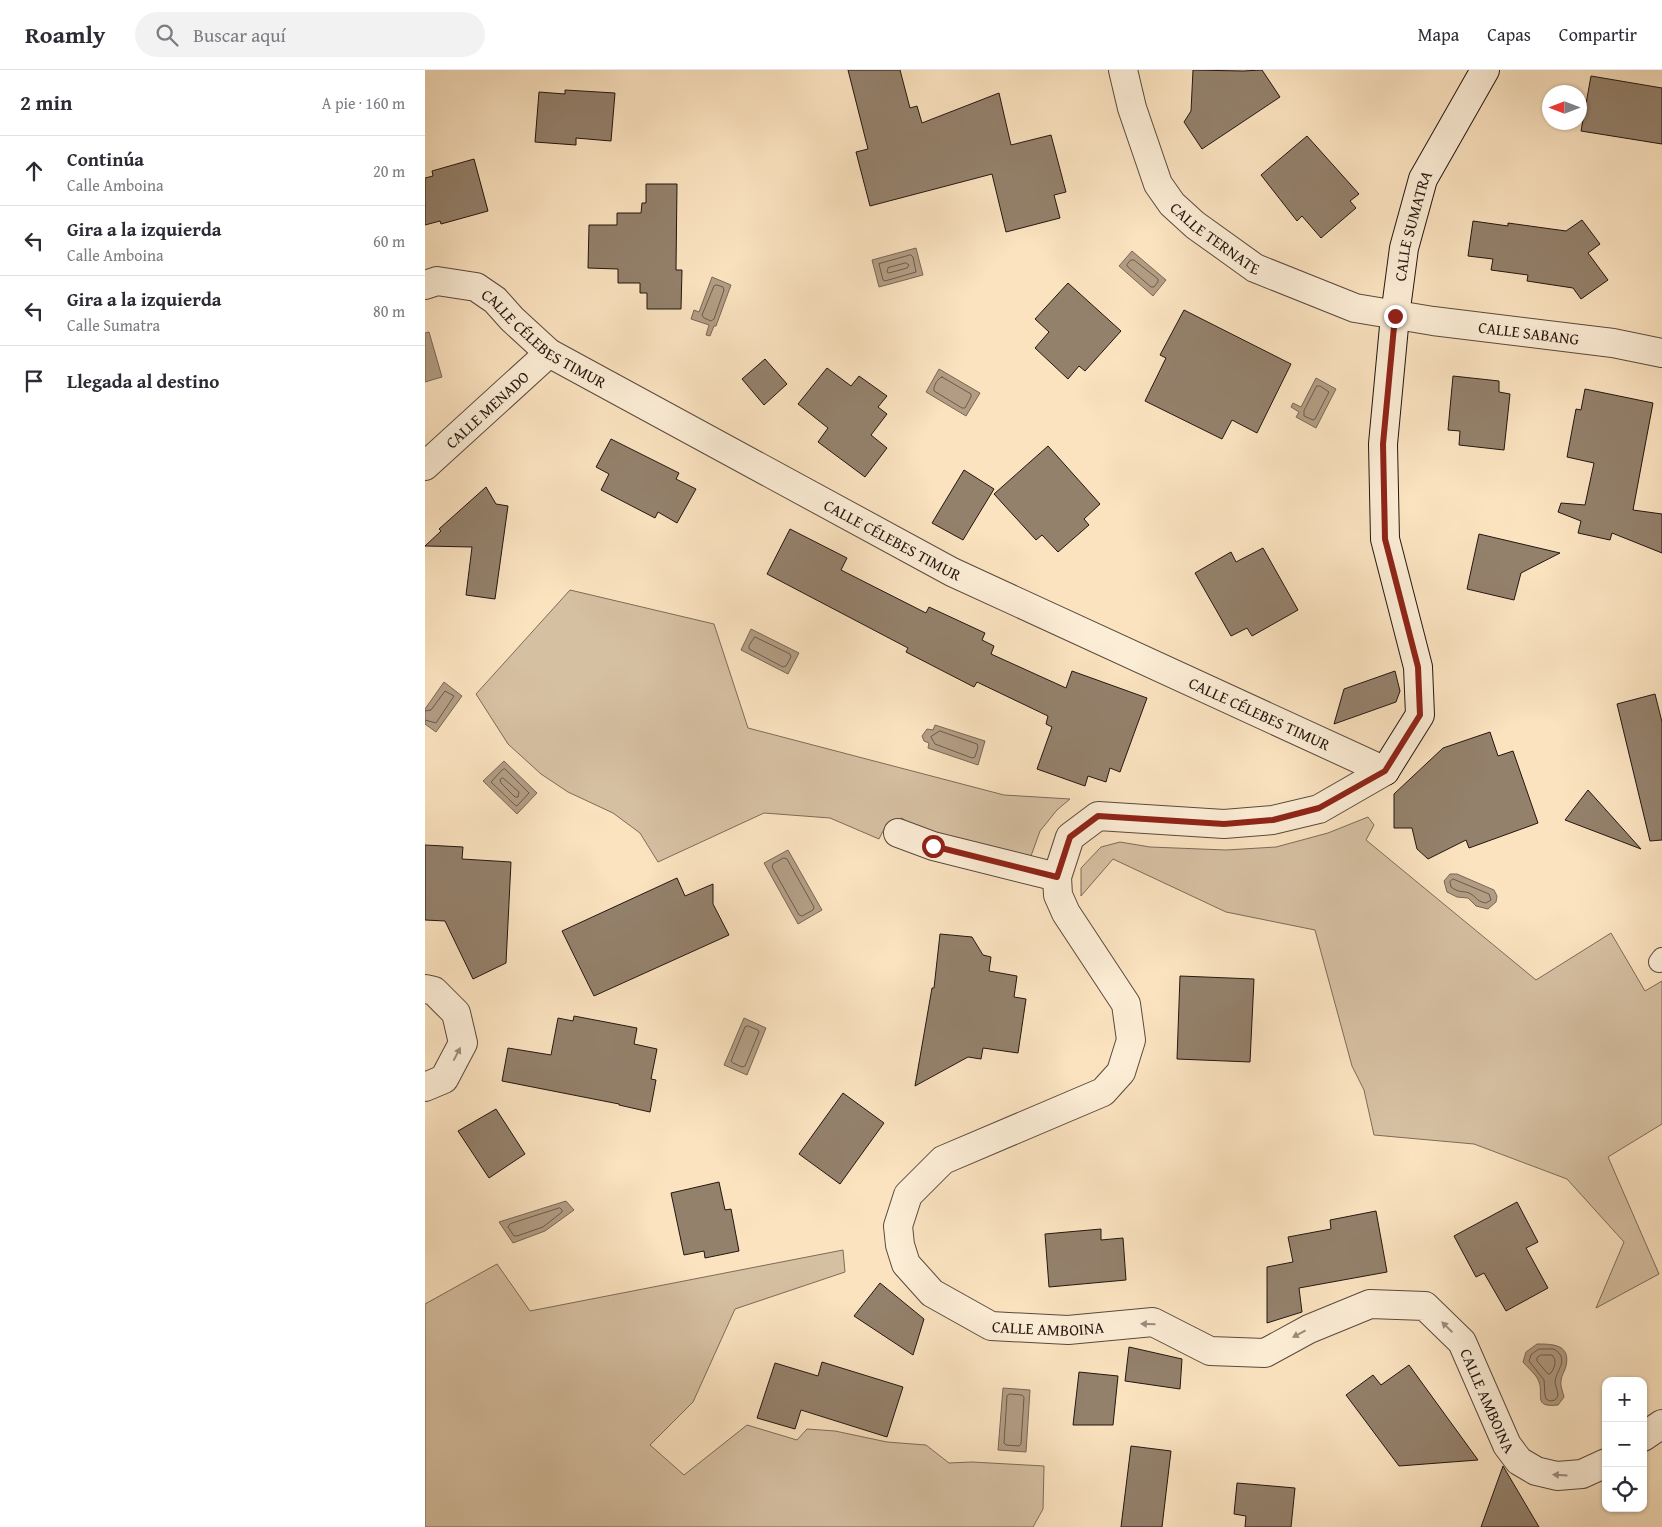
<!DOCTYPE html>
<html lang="es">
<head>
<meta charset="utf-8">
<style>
  :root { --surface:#fff; --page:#f2f2f3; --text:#2b2b33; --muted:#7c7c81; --line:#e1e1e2 }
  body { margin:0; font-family:"Gentium Book Plus",serif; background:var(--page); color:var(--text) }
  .controls { position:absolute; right:15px; bottom:15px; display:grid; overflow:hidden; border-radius:10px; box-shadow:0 1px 4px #0004 }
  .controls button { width:45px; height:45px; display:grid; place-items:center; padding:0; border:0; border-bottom:1px solid var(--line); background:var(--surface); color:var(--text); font:25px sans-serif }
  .compass { position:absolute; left:1117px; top:15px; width:45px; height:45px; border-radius:50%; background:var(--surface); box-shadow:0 1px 4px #0004; rotate:270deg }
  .stop { position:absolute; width:15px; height:15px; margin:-11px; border:4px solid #8f2418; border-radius:50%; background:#fff }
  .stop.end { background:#8f2418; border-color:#fff; box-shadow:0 1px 5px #0008 }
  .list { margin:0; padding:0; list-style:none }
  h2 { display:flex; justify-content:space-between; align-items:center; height:65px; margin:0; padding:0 20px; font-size:21px }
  h2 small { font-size:16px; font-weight:400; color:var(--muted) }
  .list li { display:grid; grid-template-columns:32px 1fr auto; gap:15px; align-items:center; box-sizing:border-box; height:70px; padding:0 20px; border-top:1px solid var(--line) }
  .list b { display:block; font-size:19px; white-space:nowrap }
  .list p { margin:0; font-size:16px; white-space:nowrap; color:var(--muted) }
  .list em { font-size:16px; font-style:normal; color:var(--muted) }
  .icon { flex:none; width:28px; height:28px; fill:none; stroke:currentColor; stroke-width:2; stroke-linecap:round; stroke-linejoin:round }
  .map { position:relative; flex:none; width:1237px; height:1457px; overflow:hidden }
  header { display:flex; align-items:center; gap:30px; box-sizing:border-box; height:70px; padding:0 25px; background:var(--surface); border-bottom:1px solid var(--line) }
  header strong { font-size:24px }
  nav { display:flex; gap:28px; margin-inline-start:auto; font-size:18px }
  .search { width:350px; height:45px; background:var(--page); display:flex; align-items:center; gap:12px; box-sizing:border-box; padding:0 18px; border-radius:28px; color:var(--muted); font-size:19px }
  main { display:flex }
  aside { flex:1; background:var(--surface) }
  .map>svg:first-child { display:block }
  .green { fill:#d6c0a2; stroke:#7d6b59 }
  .water { fill:#b29d84; stroke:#796756 }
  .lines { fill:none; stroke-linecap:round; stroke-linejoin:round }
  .shore { stroke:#6b5a4a; stroke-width:1 }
  .building { fill:#94816c; stroke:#241610 }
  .lane-casing { stroke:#5a493c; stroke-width:22 }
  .street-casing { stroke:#5a493c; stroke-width:30 }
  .secondary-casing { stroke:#241610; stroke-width:30 }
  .lane { stroke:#fcedd6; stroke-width:20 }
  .street { stroke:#fcedd6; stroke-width:28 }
  .secondary { stroke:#fcedd6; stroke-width:28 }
  .oneway { fill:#9b8c7d }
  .route { stroke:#8f2418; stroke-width:6 }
  .labels { text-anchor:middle; stroke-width:4; stroke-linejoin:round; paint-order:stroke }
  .street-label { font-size:16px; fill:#241610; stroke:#fcedd6 }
</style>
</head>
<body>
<header>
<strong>Roamly</strong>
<div class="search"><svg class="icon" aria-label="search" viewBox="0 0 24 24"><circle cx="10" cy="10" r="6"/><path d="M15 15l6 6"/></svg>Buscar aquí</div>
<nav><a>Mapa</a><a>Capas</a><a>Compartir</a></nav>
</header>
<main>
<aside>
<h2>2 min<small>A pie · 160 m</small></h2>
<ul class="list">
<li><svg class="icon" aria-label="ahead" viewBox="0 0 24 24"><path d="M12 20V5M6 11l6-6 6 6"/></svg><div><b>Continúa</b><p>Calle Amboina</p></div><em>20 m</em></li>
<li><svg class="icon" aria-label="left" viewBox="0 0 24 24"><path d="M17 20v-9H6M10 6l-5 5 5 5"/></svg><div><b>Gira a la izquierda</b><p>Calle Amboina</p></div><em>60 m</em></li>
<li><svg class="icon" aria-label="left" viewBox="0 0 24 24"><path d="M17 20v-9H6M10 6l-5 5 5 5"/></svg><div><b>Gira a la izquierda</b><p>Calle Sumatra</p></div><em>80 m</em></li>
<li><svg class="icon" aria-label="arrive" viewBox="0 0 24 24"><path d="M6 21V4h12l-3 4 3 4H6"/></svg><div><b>Llegada al destino</b></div></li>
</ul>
</aside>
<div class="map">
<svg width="1237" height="1457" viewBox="0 0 1237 1457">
  <rect width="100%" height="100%" fill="#fbe3c0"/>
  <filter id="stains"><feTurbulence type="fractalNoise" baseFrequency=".004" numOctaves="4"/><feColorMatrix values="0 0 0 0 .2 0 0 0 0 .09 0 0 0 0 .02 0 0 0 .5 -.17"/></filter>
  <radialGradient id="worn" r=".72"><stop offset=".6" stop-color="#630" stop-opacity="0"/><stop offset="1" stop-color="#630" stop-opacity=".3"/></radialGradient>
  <!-- green -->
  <g class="green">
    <path d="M 145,520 L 289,554 L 323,658 L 579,725 L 645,729 L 632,740 L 615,761 L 606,786 L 496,763 L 477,748 L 462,753 L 454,769 L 405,748 L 339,743 L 233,792 L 215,763 L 188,743 L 143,722 L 116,704 L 83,674 L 51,624 Z"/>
    <path d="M 943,747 L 949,755 L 941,770 L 1111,910 L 1186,863 L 1220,921 L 1237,911 L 1237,1054 L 1183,1087 L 1234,1204 L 1171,1238 L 1199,1172 L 1142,1109 L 1049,1074 L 949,1065 L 939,1020 L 927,996 L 890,860 L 801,842 L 688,789 L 656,826 L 656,798 L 676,777 L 695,772 L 725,777 L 801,780 L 851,777 L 903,763 Z"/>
    <path d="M 418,1180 L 420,1202 L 310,1239 L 268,1332 L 225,1375 L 259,1405 L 322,1355 L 372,1370 L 382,1359 L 410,1361 L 462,1372 L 501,1375 L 524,1393 L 547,1392 L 619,1396 L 618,1439 L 608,1457 L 0,1457 L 0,1234 L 72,1194 L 105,1241 Z"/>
  </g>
  <!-- water -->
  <g class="water">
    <path d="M 491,178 L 498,205 L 454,217 L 447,190 Z"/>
    <path d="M 707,181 L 741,210 L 728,226 L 694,196 Z"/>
    <path d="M 287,207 L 306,215 L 291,256 L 289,256 L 285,266 L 281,265 L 284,255 L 266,249 L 269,240 L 274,242 Z"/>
    <path d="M 4,262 L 17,307 L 0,312 L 0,263 Z"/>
    <path d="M 514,299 L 555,323 L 541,346 L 501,322 Z"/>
    <path d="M 891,308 L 911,319 L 891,358 L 871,347 L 874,342 L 866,337 L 868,333 L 876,337 Z"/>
    <path d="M 326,559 L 374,583 L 363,604 L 316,580 Z"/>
    <path d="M 19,612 L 37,626 L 11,662 L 0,654 L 0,639 Z"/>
    <path d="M 510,655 L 560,671 L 553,695 L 503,678 L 504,673 L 499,671 L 497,666 L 502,659 L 508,660 Z"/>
    <path d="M 79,691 L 112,723 L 92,744 L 58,711 Z"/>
    <path d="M 363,780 L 397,840 L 373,854 L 339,793 Z"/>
    <path d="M 1025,804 L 1032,804 L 1069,820 L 1072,826 L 1071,832 L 1063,839 L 1051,836 L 1043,828 L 1032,827 L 1022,822 L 1019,811 Z"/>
    <path d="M 319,948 L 341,958 L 322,1005 L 299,995 Z"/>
    <path d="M 141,1131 L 149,1140 L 120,1161 L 88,1173 L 74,1152 Z"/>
    <path d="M 1112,1274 C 1127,1274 1146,1274 1141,1296 C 1140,1301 1136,1306 1136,1311 C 1135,1316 1138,1322 1139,1327 L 1133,1335 C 1107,1338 1119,1324 1114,1312 C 1112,1305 1103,1298 1098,1292 L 1101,1282 Z"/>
    <path d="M 578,1318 L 605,1320 L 601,1382 L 573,1380 Z"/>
  </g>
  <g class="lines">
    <!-- shore -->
    <g class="shore">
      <path d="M 486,185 L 488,187 L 491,202 L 460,211 L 458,210 L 454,194 Z"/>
      <path d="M 706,190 L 709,190 L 733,209 L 733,212 L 729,217 L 726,217 L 703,197 L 702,195 Z"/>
      <path d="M 481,193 L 484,195 L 482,198 L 464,203 L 462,202 L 463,198 Z"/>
      <path d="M 292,215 L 298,217 L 299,220 L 289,249 L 286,251 L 279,248 L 277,245 L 289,216 Z"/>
      <path d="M 517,307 L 546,324 L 546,327 L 540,338 L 537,338 L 509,321 C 508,316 513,308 517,307 Z"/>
      <path d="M 892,316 L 895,316 L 904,322 L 890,349 L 888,350 L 879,346 L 879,341 Z"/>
      <path d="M 330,567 L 365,584 L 366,587 L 361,596 L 358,597 L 324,579 L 324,576 Z"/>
      <path d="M 0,641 L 6,640 L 20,621 L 29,626 L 11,653 L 0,650"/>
      <path d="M 515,661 L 552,674 L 553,677 L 550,687 L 547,688 L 510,674 L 506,667 Z"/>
      <path d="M 80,699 L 104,723 L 92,736 L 90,735 L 66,712 L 77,700 Z"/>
      <path d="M 78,708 L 94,722 L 93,727 L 90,727 L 76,713 L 75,710 Z"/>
      <path d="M 359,788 L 362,789 L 389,837 L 388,840 L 377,846 L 374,845 L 347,797 L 348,794 Z"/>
      <path d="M 1028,809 L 1064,824 L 1066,830 L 1061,833 C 1053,832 1052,828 1046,824 C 1040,820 1035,824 1026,817 L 1025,812 Z"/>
      <path d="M 323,956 L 333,960 L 334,962 L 320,996 L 317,997 L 308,993 L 306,991 L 320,957 Z"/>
      <path d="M 135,1138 L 137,1140 L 137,1142 L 118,1157 L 92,1166 L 89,1166 L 83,1157 L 85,1154 Z"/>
      <path d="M 1114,1279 L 1129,1279 C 1146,1290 1130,1300 1130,1313 C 1131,1317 1133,1322 1133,1326 L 1130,1330 L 1125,1331 L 1121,1329 L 1120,1325 L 1119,1310 L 1104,1291 L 1106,1285 Z"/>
      <path d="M 1116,1285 L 1127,1285 C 1133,1291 1129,1299 1125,1304 L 1123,1304 L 1112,1291 L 1112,1288 Z"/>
      <path d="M 585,1324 L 597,1325 L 599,1327 L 596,1374 L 594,1376 L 581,1375 L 579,1373 L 582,1326 Z"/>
    </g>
  </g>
  <!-- building -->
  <g class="building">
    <path d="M 423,0 L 475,0 L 485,38 L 492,36 L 497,53 L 574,23 L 586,75 L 626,65 L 641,122 L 629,125 L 635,148 L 581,162 L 567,104 L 445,136 L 431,82 L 443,79 Z"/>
    <path d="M 768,0 L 818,1 L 837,0 L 855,27 L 777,79 L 759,52 L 766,41 Z"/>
    <path d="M 1166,6 L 1237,18 L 1237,74 L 1156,61 Z"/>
    <path d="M 140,20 L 190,23 L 186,71 L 151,68 L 151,75 L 110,72 L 114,22 L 140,24 Z"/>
    <path d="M 882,66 L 934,124 L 925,131 L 931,138 L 896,168 L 877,146 L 872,151 L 836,105 Z"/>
    <path d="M 49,89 L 63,141 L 16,154 L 15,151 L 0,155 L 0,108 L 8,106 L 7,101 Z"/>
    <path d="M 221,114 L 252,114 L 251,200 L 257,200 L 256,239 L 222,239 L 222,223 L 215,223 L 215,213 L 193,213 L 193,199 L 163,198 L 164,155 L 192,155 L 192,143 L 216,143 L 217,133 L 221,133 Z"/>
    <path d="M 1157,150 L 1175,174 L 1163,183 L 1183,210 L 1156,229 L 1148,218 L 1102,211 L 1103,205 L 1066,200 L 1068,189 L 1043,186 L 1048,151 L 1083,156 L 1083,153 L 1141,161 Z"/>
    <path d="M 643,213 L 696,261 L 660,301 L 654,296 L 643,309 L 610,278 L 624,262 L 610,249 Z"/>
    <path d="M 759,240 L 866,294 L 832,363 L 807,350 L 797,369 L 720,331 L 741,288 L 735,285 Z"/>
    <path d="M 340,289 L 362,314 L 339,335 L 317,309 Z"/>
    <path d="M 402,298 L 426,316 L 434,306 L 462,326 L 453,337 L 462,344 L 446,365 L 462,378 L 440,407 L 393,372 L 403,358 L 373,334 Z"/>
    <path d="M 1028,306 L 1074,311 L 1074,322 L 1085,324 L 1079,380 L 1034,375 L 1035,361 L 1023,360 Z"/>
    <path d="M 1160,319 L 1228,333 L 1208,440 L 1237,444 L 1237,483 L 1187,463 L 1185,470 L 1153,463 L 1156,451 L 1133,442 L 1136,433 L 1160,435 L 1169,393 L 1142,387 L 1151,339 L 1156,340 Z"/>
    <path d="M 186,369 L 254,403 L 251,409 L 271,419 L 252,453 L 233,442 L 230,448 L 176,420 L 184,404 L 171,397 Z"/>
    <path d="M 623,376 L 675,434 L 659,449 L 664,455 L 633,482 L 617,465 L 611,470 L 569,424 Z"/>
    <path d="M 539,400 L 569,419 L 538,470 L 507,453 Z"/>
    <path d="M 61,417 L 71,434 L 83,436 L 70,529 L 41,525 L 47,477 L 0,476 L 16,461 L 14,459 Z"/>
    <path d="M 365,459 L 422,488 L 416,500 L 501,543 L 504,537 L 560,563 L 557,570 L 569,576 L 566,584 L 641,618 L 647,601 L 722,628 L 695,702 L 685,698 L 681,712 L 663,706 L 660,716 L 612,699 L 627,657 L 621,654 L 623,646 L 552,612 L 549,617 L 481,582 L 483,578 L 342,504 Z"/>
    <path d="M 1054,464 L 1135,483 L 1096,503 L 1089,530 L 1042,519 Z"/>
    <path d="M 838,478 L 873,540 L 827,566 L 822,558 L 806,566 L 770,503 L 806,482 L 811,492 Z"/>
    <path d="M 970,601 L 975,621 L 971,632 L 909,654 L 919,619 Z"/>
    <path d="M 1230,624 L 1237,652 L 1237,770 L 1225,771 L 1192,634 Z"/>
    <path d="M 1065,662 L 1073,686 L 1088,681 L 1113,753 L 1044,778 L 1041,770 L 1003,789 L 992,779 L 987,758 L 969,758 L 969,724 L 1018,678 Z"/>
    <path d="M 1163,720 L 1216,779 L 1140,750 Z"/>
    <path d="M 0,775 L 38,777 L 37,789 L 86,792 L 81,893 L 48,909 L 20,851 L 0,850 Z"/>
    <path d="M 252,808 L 260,826 L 288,814 L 288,834 L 304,865 L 169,926 L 137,861 Z"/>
    <path d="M 515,864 L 547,867 L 558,885 L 566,887 L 564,901 L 592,906 L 589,927 L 601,929 L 593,983 L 558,978 L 556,989 L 543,987 L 490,1016 L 507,918 L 509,918 Z"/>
    <path d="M 755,906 L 829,909 L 825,992 L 752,989 Z"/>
    <path d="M 149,946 L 212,958 L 209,974 L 232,979 L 226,1009 L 231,1010 L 225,1042 L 194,1035 L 194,1034 L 77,1011 L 83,978 L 126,985 L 133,948 L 148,951 Z"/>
    <path d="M 418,1023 L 459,1053 L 415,1114 L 374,1084 Z"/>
    <path d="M 71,1039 L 100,1084 L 64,1108 L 33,1061 Z"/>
    <path d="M 294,1112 L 300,1140 L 306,1139 L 314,1181 L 280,1188 L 279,1181 L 259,1185 L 246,1123 Z"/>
    <path d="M 1092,1132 L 1113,1172 L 1101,1178 L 1123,1218 L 1081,1241 L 1059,1203 L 1051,1207 L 1029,1166 Z"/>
    <path d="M 951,1141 L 962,1202 L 874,1218 L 877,1242 L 842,1253 L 842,1197 L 868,1192 L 863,1167 L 906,1159 L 905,1150 Z"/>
    <path d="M 676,1159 L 676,1170 L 698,1168 L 701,1210 L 624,1217 L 620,1164 Z"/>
    <path d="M 455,1213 L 499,1249 L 488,1285 L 429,1246 Z"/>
    <path d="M 704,1277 L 757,1289 L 755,1319 L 700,1311 Z"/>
    <path d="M 397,1292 L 478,1317 L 462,1367 L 376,1340 L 370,1359 L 332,1348 L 350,1293 L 393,1306 Z"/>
    <path d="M 984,1295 L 1053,1390 L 974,1396 L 921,1325 L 948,1305 L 956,1315 Z"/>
    <path d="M 654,1302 L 693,1306 L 688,1355 L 648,1355 Z"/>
    <path d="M 706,1376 L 746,1381 L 737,1457 L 696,1457 Z"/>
    <path d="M 1078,1396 L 1114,1457 L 1056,1457 Z"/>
    <path d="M 812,1413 L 870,1418 L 866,1457 L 820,1457 L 821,1446 L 809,1444 Z"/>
  </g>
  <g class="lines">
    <!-- lane casing -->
    <g class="lane-casing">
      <path id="lane" d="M 1234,892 L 1237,888"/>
    </g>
    <!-- street casing -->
    <g class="street-casing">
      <g id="street">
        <path id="s1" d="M 698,0 L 707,38 L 733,114 L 747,134 L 770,155 L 830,198 L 930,238 L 1008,251 L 1188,273 L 1237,283"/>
        <path id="s2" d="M 0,215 L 12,211 L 51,217 L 70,230 L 87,249 L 124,283 L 527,502 L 960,701"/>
        <path id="s3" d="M 0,396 L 124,283"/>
        <path id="s4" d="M 960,701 L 894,739 L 848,750 L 799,754 L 673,746 L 645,767 L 632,807 L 633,825 L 641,843 L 701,934 L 706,970 L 696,1002 L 678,1022 L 518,1090 L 483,1125 L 473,1156 L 475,1175 L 481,1194 L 507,1223 L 566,1256 L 643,1260 L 728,1252 L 785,1281 L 840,1283 L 884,1259 L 945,1234 L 1000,1236 L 1037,1272 L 1082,1375 L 1094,1391 L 1111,1401 L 1132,1406 L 1157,1404 L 1181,1393"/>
        <path d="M 473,763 L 508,776 L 632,807"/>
        <path d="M 0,919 L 9,921 L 31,943 L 38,973 L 19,1009 L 0,1017"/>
        <path d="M 1218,1367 L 1237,1354"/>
      </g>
    </g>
    <!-- secondary casing -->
    <g class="secondary-casing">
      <g id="secondary">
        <path id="s5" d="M 960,701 L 995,645 L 993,597 L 960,469 L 958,374 L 970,246 L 979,178 L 998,109 L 1060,0"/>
      </g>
    </g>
    <!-- lane -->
    <use href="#lane" class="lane"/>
    <!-- street -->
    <use href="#street" class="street"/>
    <!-- secondary -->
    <use href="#secondary" class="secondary"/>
  </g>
  <!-- one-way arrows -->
  <defs><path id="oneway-solid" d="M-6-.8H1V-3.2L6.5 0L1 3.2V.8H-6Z" transform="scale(1.25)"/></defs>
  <g class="oneway">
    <use href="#oneway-solid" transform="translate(32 984) rotate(-62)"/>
    <use href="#oneway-solid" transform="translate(723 1254) rotate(-178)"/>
    <use href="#oneway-solid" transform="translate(1022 1257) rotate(-136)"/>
    <use href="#oneway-solid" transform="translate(874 1264) rotate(152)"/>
    <use href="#oneway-solid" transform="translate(1135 1405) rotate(-177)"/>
  </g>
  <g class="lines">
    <!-- route -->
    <path class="route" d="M 508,776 L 632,807 L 645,767 L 673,746 L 799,754 L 848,750 L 894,738 L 960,701 L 995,645 L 993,597 L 960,469 L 958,374 L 970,246"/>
  </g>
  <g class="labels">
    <!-- street labels -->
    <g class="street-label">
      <text dy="6" stroke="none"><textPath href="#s5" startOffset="562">CALLE SUMATRA</textPath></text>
      <text dy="6" stroke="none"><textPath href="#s1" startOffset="199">CALLE TERNATE</textPath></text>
      <text dy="6" stroke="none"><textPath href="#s1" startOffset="532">CALLE SABANG</textPath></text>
      <text dy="6" stroke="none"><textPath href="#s2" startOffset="138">CALLE CÉLEBES TIMUR</textPath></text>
      <text dy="6" stroke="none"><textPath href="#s3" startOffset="84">CALLE MENADO</textPath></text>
      <text dy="6" stroke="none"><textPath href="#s2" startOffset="542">CALLE CÉLEBES TIMUR</textPath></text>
      <text dy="6" stroke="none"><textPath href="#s2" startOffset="948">CALLE CÉLEBES TIMUR</textPath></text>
      <text dy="6" stroke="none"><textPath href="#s4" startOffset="1078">CALLE AMBOINA</textPath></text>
      <text dy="6" stroke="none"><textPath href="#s4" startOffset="1589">CALLE AMBOINA</textPath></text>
    </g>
  </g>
  <rect width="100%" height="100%" filter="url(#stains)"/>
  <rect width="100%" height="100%" fill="url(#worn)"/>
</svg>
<div class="controls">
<button>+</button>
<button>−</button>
<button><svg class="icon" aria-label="locate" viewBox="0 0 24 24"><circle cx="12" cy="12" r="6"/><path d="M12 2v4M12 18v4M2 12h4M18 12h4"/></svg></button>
</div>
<svg class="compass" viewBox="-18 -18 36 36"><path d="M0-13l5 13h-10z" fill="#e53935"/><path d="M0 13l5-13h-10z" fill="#7c7c81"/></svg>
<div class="stop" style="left:508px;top:776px"></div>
<div class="stop end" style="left:970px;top:246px"></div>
</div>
</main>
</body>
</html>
